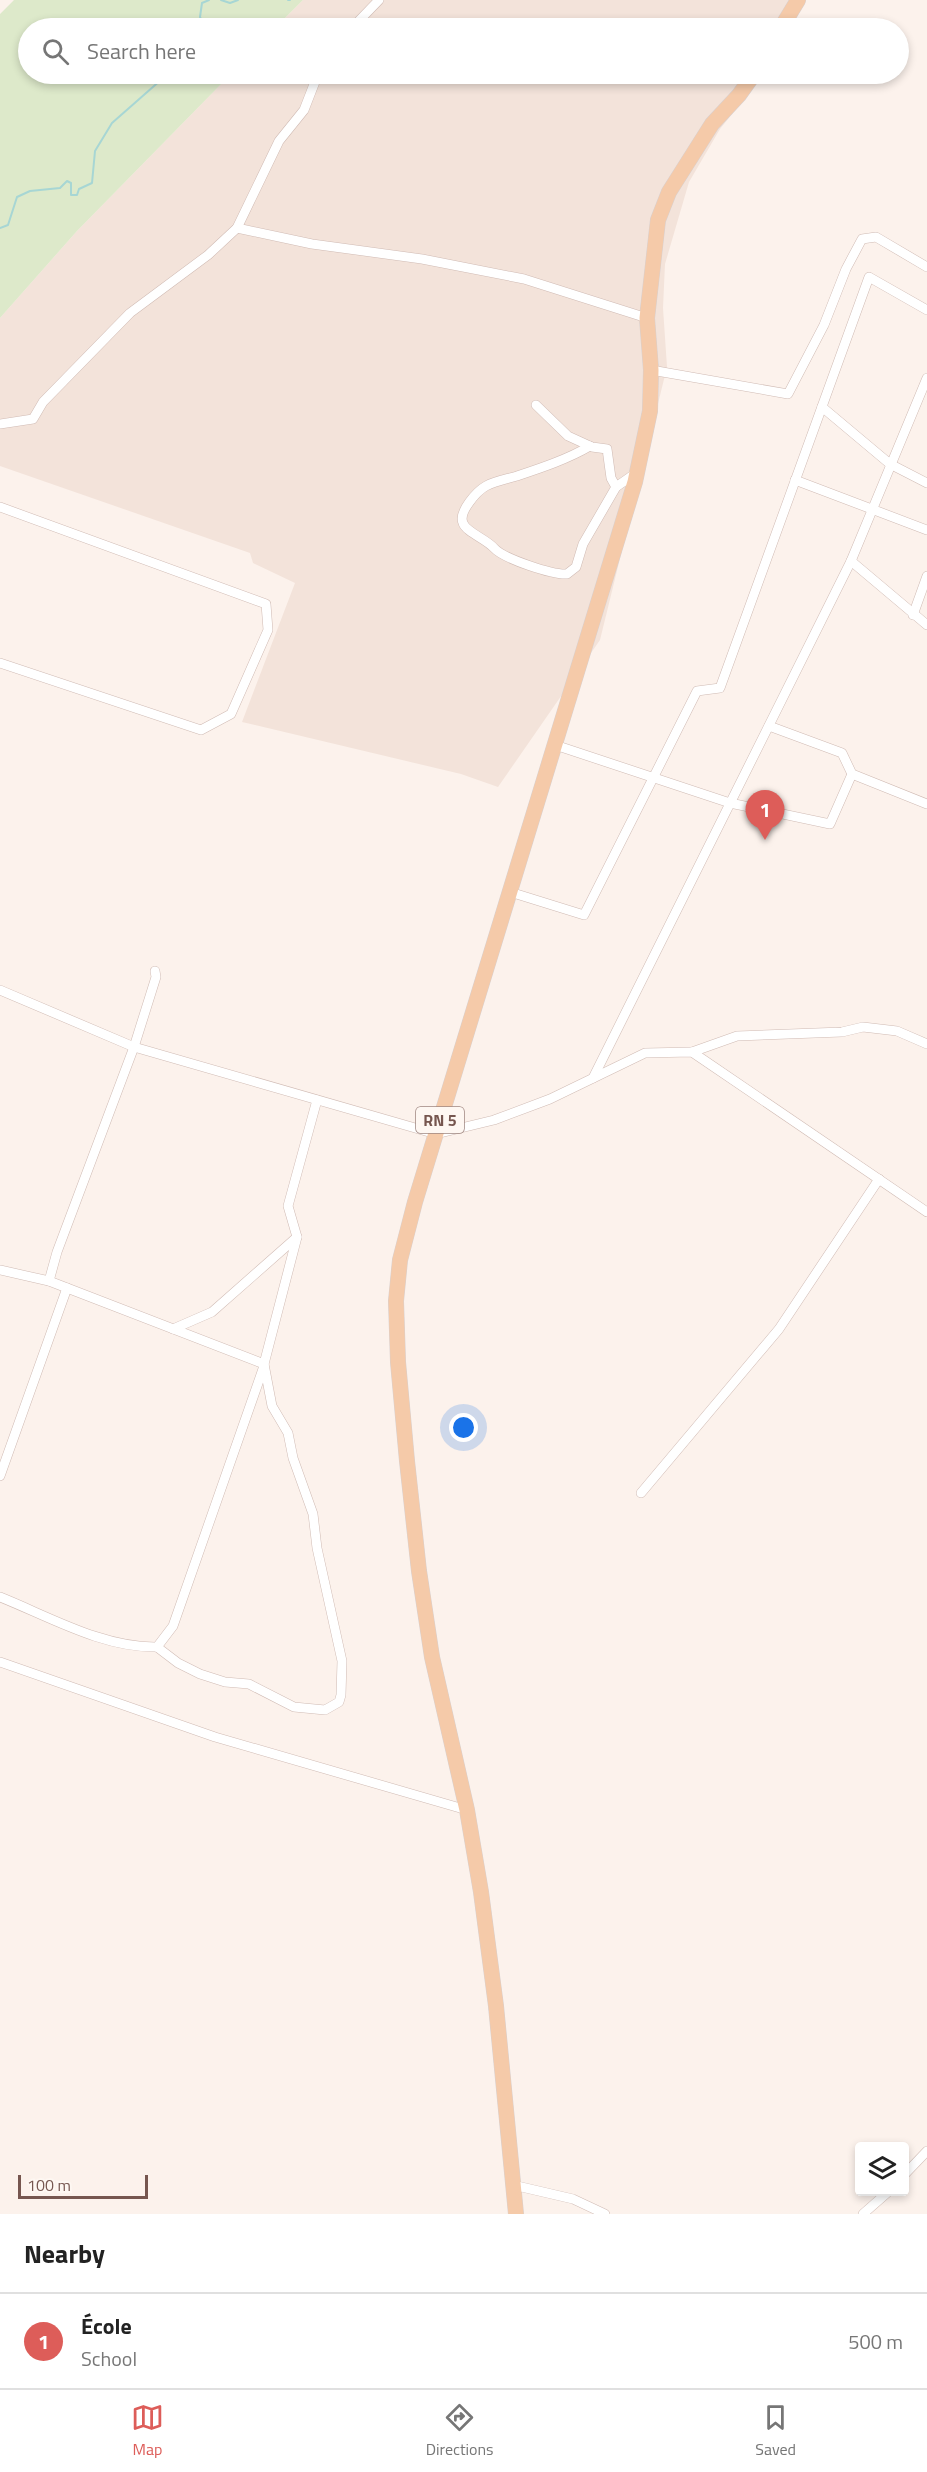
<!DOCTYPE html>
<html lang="en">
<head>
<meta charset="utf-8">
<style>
  :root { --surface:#fff; --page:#f2f2f2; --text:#222; --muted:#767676; --line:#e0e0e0; --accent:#dd5d59 }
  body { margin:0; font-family:"Titillium Web",sans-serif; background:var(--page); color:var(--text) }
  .controls { position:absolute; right:18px; bottom:18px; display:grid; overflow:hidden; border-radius:6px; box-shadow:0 3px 9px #0003 }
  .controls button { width:54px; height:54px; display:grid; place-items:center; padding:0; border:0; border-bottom:2px solid var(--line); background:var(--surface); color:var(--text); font:30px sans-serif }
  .scale { position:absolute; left:18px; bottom:15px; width:130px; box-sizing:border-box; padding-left:6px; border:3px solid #76564f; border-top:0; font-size:16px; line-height:21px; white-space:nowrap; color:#76564f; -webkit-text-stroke:4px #fef7f2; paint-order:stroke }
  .you { position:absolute; left:464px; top:1428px; width:21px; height:21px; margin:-15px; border:4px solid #fff; border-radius:50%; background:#1a73e8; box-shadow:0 0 0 9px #1a73e833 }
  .badge { display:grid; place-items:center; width:39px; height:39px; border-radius:50%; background:var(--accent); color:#fff; font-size:20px; font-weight:700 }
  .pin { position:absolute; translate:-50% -50px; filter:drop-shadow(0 2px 3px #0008) }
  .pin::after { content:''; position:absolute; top:32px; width:21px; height:18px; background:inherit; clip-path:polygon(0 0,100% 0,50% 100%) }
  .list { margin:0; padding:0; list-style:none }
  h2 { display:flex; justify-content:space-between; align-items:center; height:78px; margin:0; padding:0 24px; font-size:26px }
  h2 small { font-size:20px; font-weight:400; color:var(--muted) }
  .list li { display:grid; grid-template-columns:39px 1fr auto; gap:18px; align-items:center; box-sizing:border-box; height:96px; padding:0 24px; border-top:2px solid var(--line) }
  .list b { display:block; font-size:22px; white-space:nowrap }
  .list p { margin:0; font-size:20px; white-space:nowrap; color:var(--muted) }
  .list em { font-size:20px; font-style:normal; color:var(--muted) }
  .icon { flex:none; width:33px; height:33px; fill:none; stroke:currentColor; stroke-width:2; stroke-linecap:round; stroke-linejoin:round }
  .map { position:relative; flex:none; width:927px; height:2214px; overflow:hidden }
  .search { position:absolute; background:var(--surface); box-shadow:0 3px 9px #0003; left:18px; right:18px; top:18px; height:66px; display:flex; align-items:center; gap:15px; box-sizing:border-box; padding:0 21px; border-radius:33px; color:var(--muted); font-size:22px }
  .sheet { height:174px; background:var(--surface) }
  nav { display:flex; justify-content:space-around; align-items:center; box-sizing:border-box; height:84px; border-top:2px solid var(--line); background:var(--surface); font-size:16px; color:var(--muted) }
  nav a { display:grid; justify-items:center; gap:3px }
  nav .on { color:var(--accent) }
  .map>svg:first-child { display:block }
  .residential { fill:#f3e3da }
  .green { fill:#dde9ca }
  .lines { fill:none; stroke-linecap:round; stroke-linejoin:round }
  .stream { stroke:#a7d6d4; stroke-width:2 }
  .street-casing { stroke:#d0bbb4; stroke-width:10 }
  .primary-casing { stroke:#d9d0ce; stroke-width:16 }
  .street { stroke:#fff; stroke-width:9 }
  .primary { stroke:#f5caa9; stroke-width:15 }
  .labels { text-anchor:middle; stroke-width:5; stroke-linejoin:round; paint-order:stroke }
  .shield { fill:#fef7f2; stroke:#9f8680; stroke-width:1.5 }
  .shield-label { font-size:16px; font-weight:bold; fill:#76564f }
</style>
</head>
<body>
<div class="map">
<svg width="927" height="2214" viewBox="0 0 927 2214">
  <rect width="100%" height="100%" fill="#fcf2ec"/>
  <!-- residential -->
  <g class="residential">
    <path d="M 303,0 L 797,0 L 784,28 L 275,28 Z"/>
    <path d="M 231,74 L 764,74 L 720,129 L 689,182 L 665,264 L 663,308 L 667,367 L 600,640 L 498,787 L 461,774 L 242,722 L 295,583 L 253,563 L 250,553 L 0,466 L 0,318 L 77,231 Z"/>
  </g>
  <!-- green -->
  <path class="green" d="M 14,0 L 303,0 L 275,28 L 28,28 L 28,74 L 231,74 L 77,231 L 0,318 L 0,14 Z"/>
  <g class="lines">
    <!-- stream -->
    <g class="stream">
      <path d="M 221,0 L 230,3 L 238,0"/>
      <path d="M 288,0 L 290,0"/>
      <path d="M 205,28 L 200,17 L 202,3 L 209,0"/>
      <path d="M 0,228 L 8,225 L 17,197 L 30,191 L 60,188 L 67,181 L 71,183 L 71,195 L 77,195 L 79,189 L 92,183 L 95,151 L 112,123 L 162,79 L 166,74"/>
    </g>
    <!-- street casing -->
    <g class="street-casing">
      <g id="street">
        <path d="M 352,28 L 379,0"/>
        <path d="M 237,228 L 312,244 L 422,259 L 524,279 L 647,318"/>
        <path d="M 651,370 L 788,394 L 824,325 L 846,269 L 862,239 L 876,237 L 927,267"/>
        <path d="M 536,405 L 568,436 L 592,447 L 607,449 L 611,478 L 616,487 L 636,473"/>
        <path d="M 822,407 L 890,464 L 927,483"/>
        <path d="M 0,424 L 33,419 L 43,402 L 130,313 L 208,255 L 237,228 L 279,141 L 304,110 L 318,74"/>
        <path d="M 590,446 C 568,459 541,468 517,476 C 507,479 495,481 486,486 C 477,491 458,512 463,523 C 466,532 486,539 494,548 C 504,559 553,575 567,574 L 576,567 L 583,544 L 616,487"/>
        <path d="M 795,480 L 927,530"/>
        <path d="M 0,507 L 266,604 L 268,630 L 231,714 L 201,730 L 0,663"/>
        <path d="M 851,561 L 927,625"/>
        <path d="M 913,615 L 927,576"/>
        <path d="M 769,726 L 842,753 L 852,774 L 927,804"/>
        <path d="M 555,745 L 730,803 L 830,824 L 852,774"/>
        <path d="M 510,892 L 584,915 L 697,691 L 720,688 L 869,277 L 927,310"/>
        <path d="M 0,990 L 134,1047 L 436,1134 L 494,1120 L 550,1099 L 645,1053 L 692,1052 L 927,1212"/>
        <path d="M 692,1052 L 737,1036 L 842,1032 L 863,1027 L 897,1031 L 927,1044"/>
        <path d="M 593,1078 L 851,561 L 927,378"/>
        <path d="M 0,1270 L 49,1281 L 264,1364 L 297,1237 L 288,1206 L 317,1100"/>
        <path d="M 49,1281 L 57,1252 L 134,1047 L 156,977 L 155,971"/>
        <path d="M 173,1329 L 212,1312 L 297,1237"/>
        <path d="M 0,1476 L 67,1288"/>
        <path d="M 641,1493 L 779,1329 L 879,1179"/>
        <path d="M 0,1597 C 50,1617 103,1648 157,1647 L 173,1626 L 264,1366"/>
        <path d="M 157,1647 L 178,1663 L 200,1674 L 225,1682 L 249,1684 L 294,1707 L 325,1710 L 339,1702 L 341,1695 L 342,1661 L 317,1548 L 313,1514 L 293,1458 L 288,1433 L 272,1406 L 264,1364"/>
        <path d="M 0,1662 L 215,1737 L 467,1810"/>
        <path d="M 904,2175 L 927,2151"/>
        <path d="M 513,2185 L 573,2199 L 605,2214"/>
        <path d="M 863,2214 L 888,2192"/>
      </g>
    </g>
    <!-- primary casing -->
    <g class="primary-casing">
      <g id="primary">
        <path d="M 781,28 L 798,0"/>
        <path d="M 516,2214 L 496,2006 L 481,1892 L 467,1810 L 432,1657 L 419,1571 L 407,1461 L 398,1362 L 396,1301 L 400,1260 L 415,1202 L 635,482 L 650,411 L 651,370 L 647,318 L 658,220 L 669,192 L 712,124 L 739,95 L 754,74"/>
      </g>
    </g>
    <!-- street -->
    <use href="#street" class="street"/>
    <!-- primary -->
    <use href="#primary" class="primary"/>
  </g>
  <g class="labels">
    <!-- shield labels -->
    <rect class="shield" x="416" y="1107" width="48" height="26" rx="4.5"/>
    <g class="shield-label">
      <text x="440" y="1126">RN 5</text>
    </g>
  </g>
</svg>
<div class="controls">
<button><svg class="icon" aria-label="layers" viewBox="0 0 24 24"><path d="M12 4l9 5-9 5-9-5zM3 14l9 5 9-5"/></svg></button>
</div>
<div class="scale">100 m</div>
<div class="you"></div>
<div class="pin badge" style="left:765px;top:840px">1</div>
<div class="search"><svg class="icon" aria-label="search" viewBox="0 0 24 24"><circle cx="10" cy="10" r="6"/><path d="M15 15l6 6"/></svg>Search here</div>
</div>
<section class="sheet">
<h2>Nearby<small></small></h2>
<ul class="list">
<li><span class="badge">1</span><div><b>École</b><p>School</p></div><em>500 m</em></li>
</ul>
</section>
<nav>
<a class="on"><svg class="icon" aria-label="map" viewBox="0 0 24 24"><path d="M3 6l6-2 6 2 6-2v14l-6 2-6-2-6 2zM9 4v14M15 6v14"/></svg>Map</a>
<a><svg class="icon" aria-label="directions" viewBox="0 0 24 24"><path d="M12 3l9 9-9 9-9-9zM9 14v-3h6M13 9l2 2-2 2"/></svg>Directions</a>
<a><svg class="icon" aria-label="saved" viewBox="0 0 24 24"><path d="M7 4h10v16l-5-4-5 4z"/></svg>Saved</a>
</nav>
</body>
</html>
